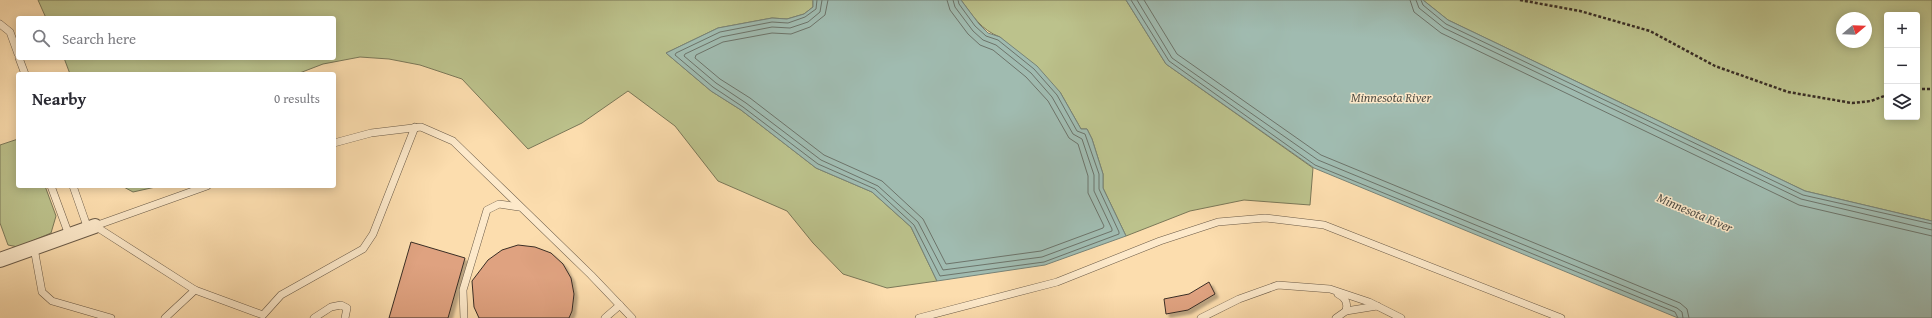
<!DOCTYPE html>
<html lang="en">
<head>
<meta charset="utf-8">
<style>
  :root { --surface:#fff; --page:#f7f7f7; --text:#2b2b33; --muted:#7c7c81; --line:#e1e1e2 }
  body { margin:0; font-family:"Gentium Book Plus",serif; background:var(--page); color:var(--text) }
  .controls { position:absolute; right:12px; top:12px; display:grid; overflow:hidden; border-radius:4px; box-shadow:0 2px 10px #0003 }
  .controls button { width:36px; height:36px; display:grid; place-items:center; padding:0; border:0; border-bottom:1px solid var(--line); background:var(--surface); color:var(--text); font:20px sans-serif }
  .compass { position:absolute; left:1836px; top:12px; width:36px; height:36px; border-radius:50%; background:var(--surface); box-shadow:0 2px 10px #0003; rotate:71deg }
  .list { margin:0; padding:0; list-style:none }
  h2 { display:flex; justify-content:space-between; align-items:center; height:52px; margin:0; padding:0 16px; font-size:17px }
  h2 small { font-size:13px; font-weight:400; color:var(--muted) }
  .icon { flex:none; width:22px; height:22px; fill:none; stroke:currentColor; stroke-width:2; stroke-linecap:round; stroke-linejoin:round }
  .map { position:relative; flex:none; width:1932px; height:318px; overflow:hidden }
  .search { position:absolute; background:var(--surface); box-shadow:0 2px 10px #0003; left:16px; top:16px; width:320px; height:44px; display:flex; align-items:center; gap:10px; box-sizing:border-box; padding:0 14px; border-radius:4px; color:var(--muted); font-size:15px }
  .panel { position:absolute; background:var(--surface); box-shadow:0 2px 10px #0003; left:16px; top:72px; width:320px; height:116px; border-radius:4px }
  .map>svg:first-child { display:block }
  .green { fill:#bcc28c; stroke:#7b7858; fill-rule:evenodd }
  .water { fill:#a0bbb0; stroke:#778378 }
  .lines { fill:none; stroke-linecap:round; stroke-linejoin:round }
  .shore { stroke:#6d746a; stroke-width:1 }
  .building { fill:#dfa280; stroke:#3a2e25; filter:url(#shadow) }
  .service-casing { stroke:#6a5a47; stroke-width:8 }
  .minor-casing { stroke:#6a5a47; stroke-width:16 }
  .path { stroke:#3a2e25; stroke-width:2.5; stroke-dasharray:3 2; stroke-linecap:butt }
  .service { stroke:#fde9ca; stroke-width:7 }
  .minor { stroke:#fde9ca; stroke-width:14 }
  .labels { text-anchor:middle; stroke-width:3; stroke-linejoin:round; paint-order:stroke }
  .water-label { font-size:13px; font-style:italic; fill:#545148; stroke:#fde9ca }
</style>
</head>
<body>
<div class="map">
<svg width="1932" height="318" viewBox="0 0 1932 318">
  <defs>
    <filter id="shadow"><feDropShadow dx="3.5" dy="3.5" stdDeviation="1" flood-color="#0004"/></filter>
  </defs>
  <rect width="100%" height="100%" fill="#fcddae"/>
  <filter id="stains"><feTurbulence type="fractalNoise" baseFrequency=".005" numOctaves="4"/><feColorMatrix values="0 0 0 0 .2 0 0 0 0 .09 0 0 0 0 .02 0 0 0 .5 -.17"/></filter>
  <radialGradient id="worn" r=".72"><stop offset=".6" stop-color="#630" stop-opacity="0"/><stop offset="1" stop-color="#630" stop-opacity=".3"/></radialGradient>
  <!-- green -->
  <g class="green">
    <path d="M 38,0 L 813,0 L 813,7 L 804,14 L 787,19 L 772,18 L 718,28 L 666,53 L 711,91 L 741,110 L 816,168 L 872,192 L 911,227 L 937,281 L 887,288 L 843,274 L 813,243 L 787,211 L 718,181 L 675,126 L 628,91 L 582,123 L 528,149 L 462,79 L 420,65 L 389,59 L 360,57 L 323,64 L 297,74 L 70,74 L 64,58 L 334,58 L 334,18 L 46,18 Z"/>
    <path d="M 961,0 L 1126,0 L 1166,64 L 1313,168 L 1310,205 L 1244,200 L 1190,211 L 1126,236 L 1103,188 L 1103,174 L 1092,139 L 1087,129 L 1081,129 L 1060,92 L 1000,37 C 981,30 973,16 961,0 Z"/>
    <path d="M 1423,0 L 1932,0 L 1932,221 L 1805,191 L 1448,20 ZM 1887,15 L 1917,15 L 1917,117 L 1887,117 ZM 1842,18 L 1866,18 L 1866,42 L 1842,42 Z"/>
    <path d="M 18,139 L 18,186 L 45,186 L 56,216 L 51,233 L 18,247 L 8,245 L 0,223 L 0,145 Z"/>
    <path d="M 122,186 L 160,186 L 133,192 Z"/>
  </g>
  <!-- water -->
  <g class="water">
    <path d="M 813,0 L 961,0 L 979,24 L 988,33 L 1000,37 L 1037,66 L 1060,92 L 1081,129 L 1087,129 L 1092,139 L 1103,174 L 1103,188 L 1126,236 L 1045,265 L 937,281 L 911,227 L 872,192 L 816,168 L 741,110 L 711,91 L 666,53 L 718,28 L 772,18 L 787,19 L 804,14 L 813,7 Z"/>
    <path d="M 1126,0 L 1423,0 L 1448,20 L 1805,191 L 1932,221 L 1932,318 L 1678,318 L 1314,168 L 1166,64 Z"/>
  </g>
  <g class="lines">
    <!-- shore -->
    <g class="shore">
      <path d="M 817,0 L 816,9 L 805,17 L 788,23 L 772,22 L 720,32 L 676,53 L 675,55 L 713,87 L 743,107 L 818,164 L 875,189 L 914,225 L 940,276 L 1044,262 L 1119,234 L 1119,232 L 1099,189 L 1099,174 L 1085,134 L 1077,131 L 1057,95 L 1034,69 L 998,40 L 986,36 L 975,26 L 959,4 L 958,0"/>
      <path d="M 822,0 L 820,12 L 808,22 L 790,28 L 772,27 L 721,37 L 685,54 L 684,56 L 716,83 L 746,103 L 821,160 L 878,186 L 918,222 L 943,270 L 1042,257 L 1112,231 L 1112,229 L 1094,191 L 1094,175 L 1082,139 L 1073,134 L 1052,97 L 1031,73 L 996,45 L 983,40 L 973,31 L 955,7 L 953,0"/>
      <path d="M 828,0 L 825,15 L 810,27 L 791,34 L 772,33 L 723,42 L 696,55 L 695,58 L 720,79 L 750,98 L 824,155 L 882,181 L 923,219 L 946,264 L 1041,251 L 1103,228 L 1104,226 L 1088,193 L 1088,176 L 1078,144 L 1069,138 L 1048,101 L 1026,77 L 993,50 L 980,45 L 968,34 L 950,10 L 947,0"/>
      <path d="M 1131,0 L 1169,61 L 1315,165 L 1675,312 L 1678,318"/>
      <path d="M 1137,0 L 1172,58 L 1318,160 L 1677,308 L 1682,312 L 1683,318"/>
      <path d="M 1144,0 L 1177,54 L 1321,155 L 1680,303 L 1687,309 L 1689,318"/>
      <path d="M 1410,0 L 1414,12 L 1441,33 L 1799,205 L 1932,236"/>
      <path d="M 1416,0 L 1419,8 L 1444,28 L 1801,199 L 1932,230"/>
      <path d="M 1421,0 L 1423,5 L 1446,24 L 1803,195 L 1932,224"/>
    </g>
  </g>
  <!-- building -->
  <g class="building">
    <path d="M 411,242 L 465,258 L 448,318 L 389,318 Z"/>
    <path d="M 518,245 L 535,247 L 551,253 L 563,264 L 571,278 L 574,294 L 572,311 L 569,318 L 479,318 L 474,307 L 472,281 L 488,260 L 502,250 Z"/>
    <path d="M 1209,282 L 1215,294 L 1188,310 L 1166,314 L 1164,299 L 1189,294 Z"/>
  </g>
  <g class="lines">
    <!-- service casing -->
    <g class="service-casing">
      <g id="service">
        <path d="M 0,24 L 10,32 L 18,54"/>
        <path d="M 19,58 L 25,74"/>
        <path d="M 334,143 L 371,133 L 421,127 L 453,141 L 591,275 L 632,318"/>
        <path d="M 51,186 L 69,235"/>
        <path d="M 73,186 L 88,229"/>
        <path d="M 95,226 L 195,290 L 263,315 L 281,295 L 363,249 L 373,234 L 415,127"/>
        <path d="M 95,226 L 207,186"/>
        <path d="M 34,248 L 42,292 L 52,301 L 111,318"/>
        <path d="M 1338,294 C 1346,298 1348,303 1346,311"/>
        <path d="M 165,318 L 195,290"/>
        <path d="M 314,318 L 331,307 L 341,305 L 347,308 L 345,318"/>
        <path d="M 464,318 L 463,290 L 487,210 L 499,204 L 519,207"/>
        <path d="M 605,318 L 620,305"/>
        <path d="M 919,318 L 1057,282 L 1160,241 L 1218,222 L 1265,218 L 1324,225 L 1561,318"/>
        <path d="M 1201,318 L 1239,299 L 1278,285 L 1330,289 L 1369,302 L 1401,318"/>
        <path d="M 1336,318 L 1346,311 L 1377,306"/>
      </g>
    </g>
    <!-- minor casing -->
    <g class="minor-casing">
      <path id="minor" d="M 0,260 L 95,226"/>
    </g>
    <!-- path -->
    <g class="path">
      <path d="M 1520,0 L 1580,11 L 1650,31 L 1715,66 L 1788,92 L 1852,103 L 1871,101 L 1887,95"/>
      <path d="M 1917,89 L 1932,89"/>
    </g>
    <!-- service -->
    <use href="#service" class="service"/>
    <!-- minor -->
    <use href="#minor" class="minor"/>
  </g>
  <g class="labels">
    <!-- water labels -->
    <g class="water-label">
      <text x="1391" y="102">Minnesota River</text>
      <text transform="translate(1695 212) rotate(23)" y="5">Minnesota River</text>
    </g>
  </g>
  <rect width="100%" height="100%" filter="url(#stains)"/>
  <rect width="100%" height="100%" fill="url(#worn)"/>
</svg>
<div class="controls">
<button>+</button>
<button>−</button>
<button><svg class="icon" aria-label="layers" viewBox="0 0 24 24"><path d="M12 4l9 5-9 5-9-5zM3 14l9 5 9-5"/></svg></button>
</div>
<svg class="compass" viewBox="-18 -18 36 36"><path d="M0-13l5 13h-10z" fill="#e53935"/><path d="M0 13l5-13h-10z" fill="#7c7c81"/></svg>
<div class="search"><svg class="icon" aria-label="search" viewBox="0 0 24 24"><circle cx="10" cy="10" r="6"/><path d="M15 15l6 6"/></svg>Search here</div>
<section class="panel">
<h2>Nearby<small>0 results</small></h2>
<ul class="list">
</ul>
</section>
</div>
</body>
</html>
